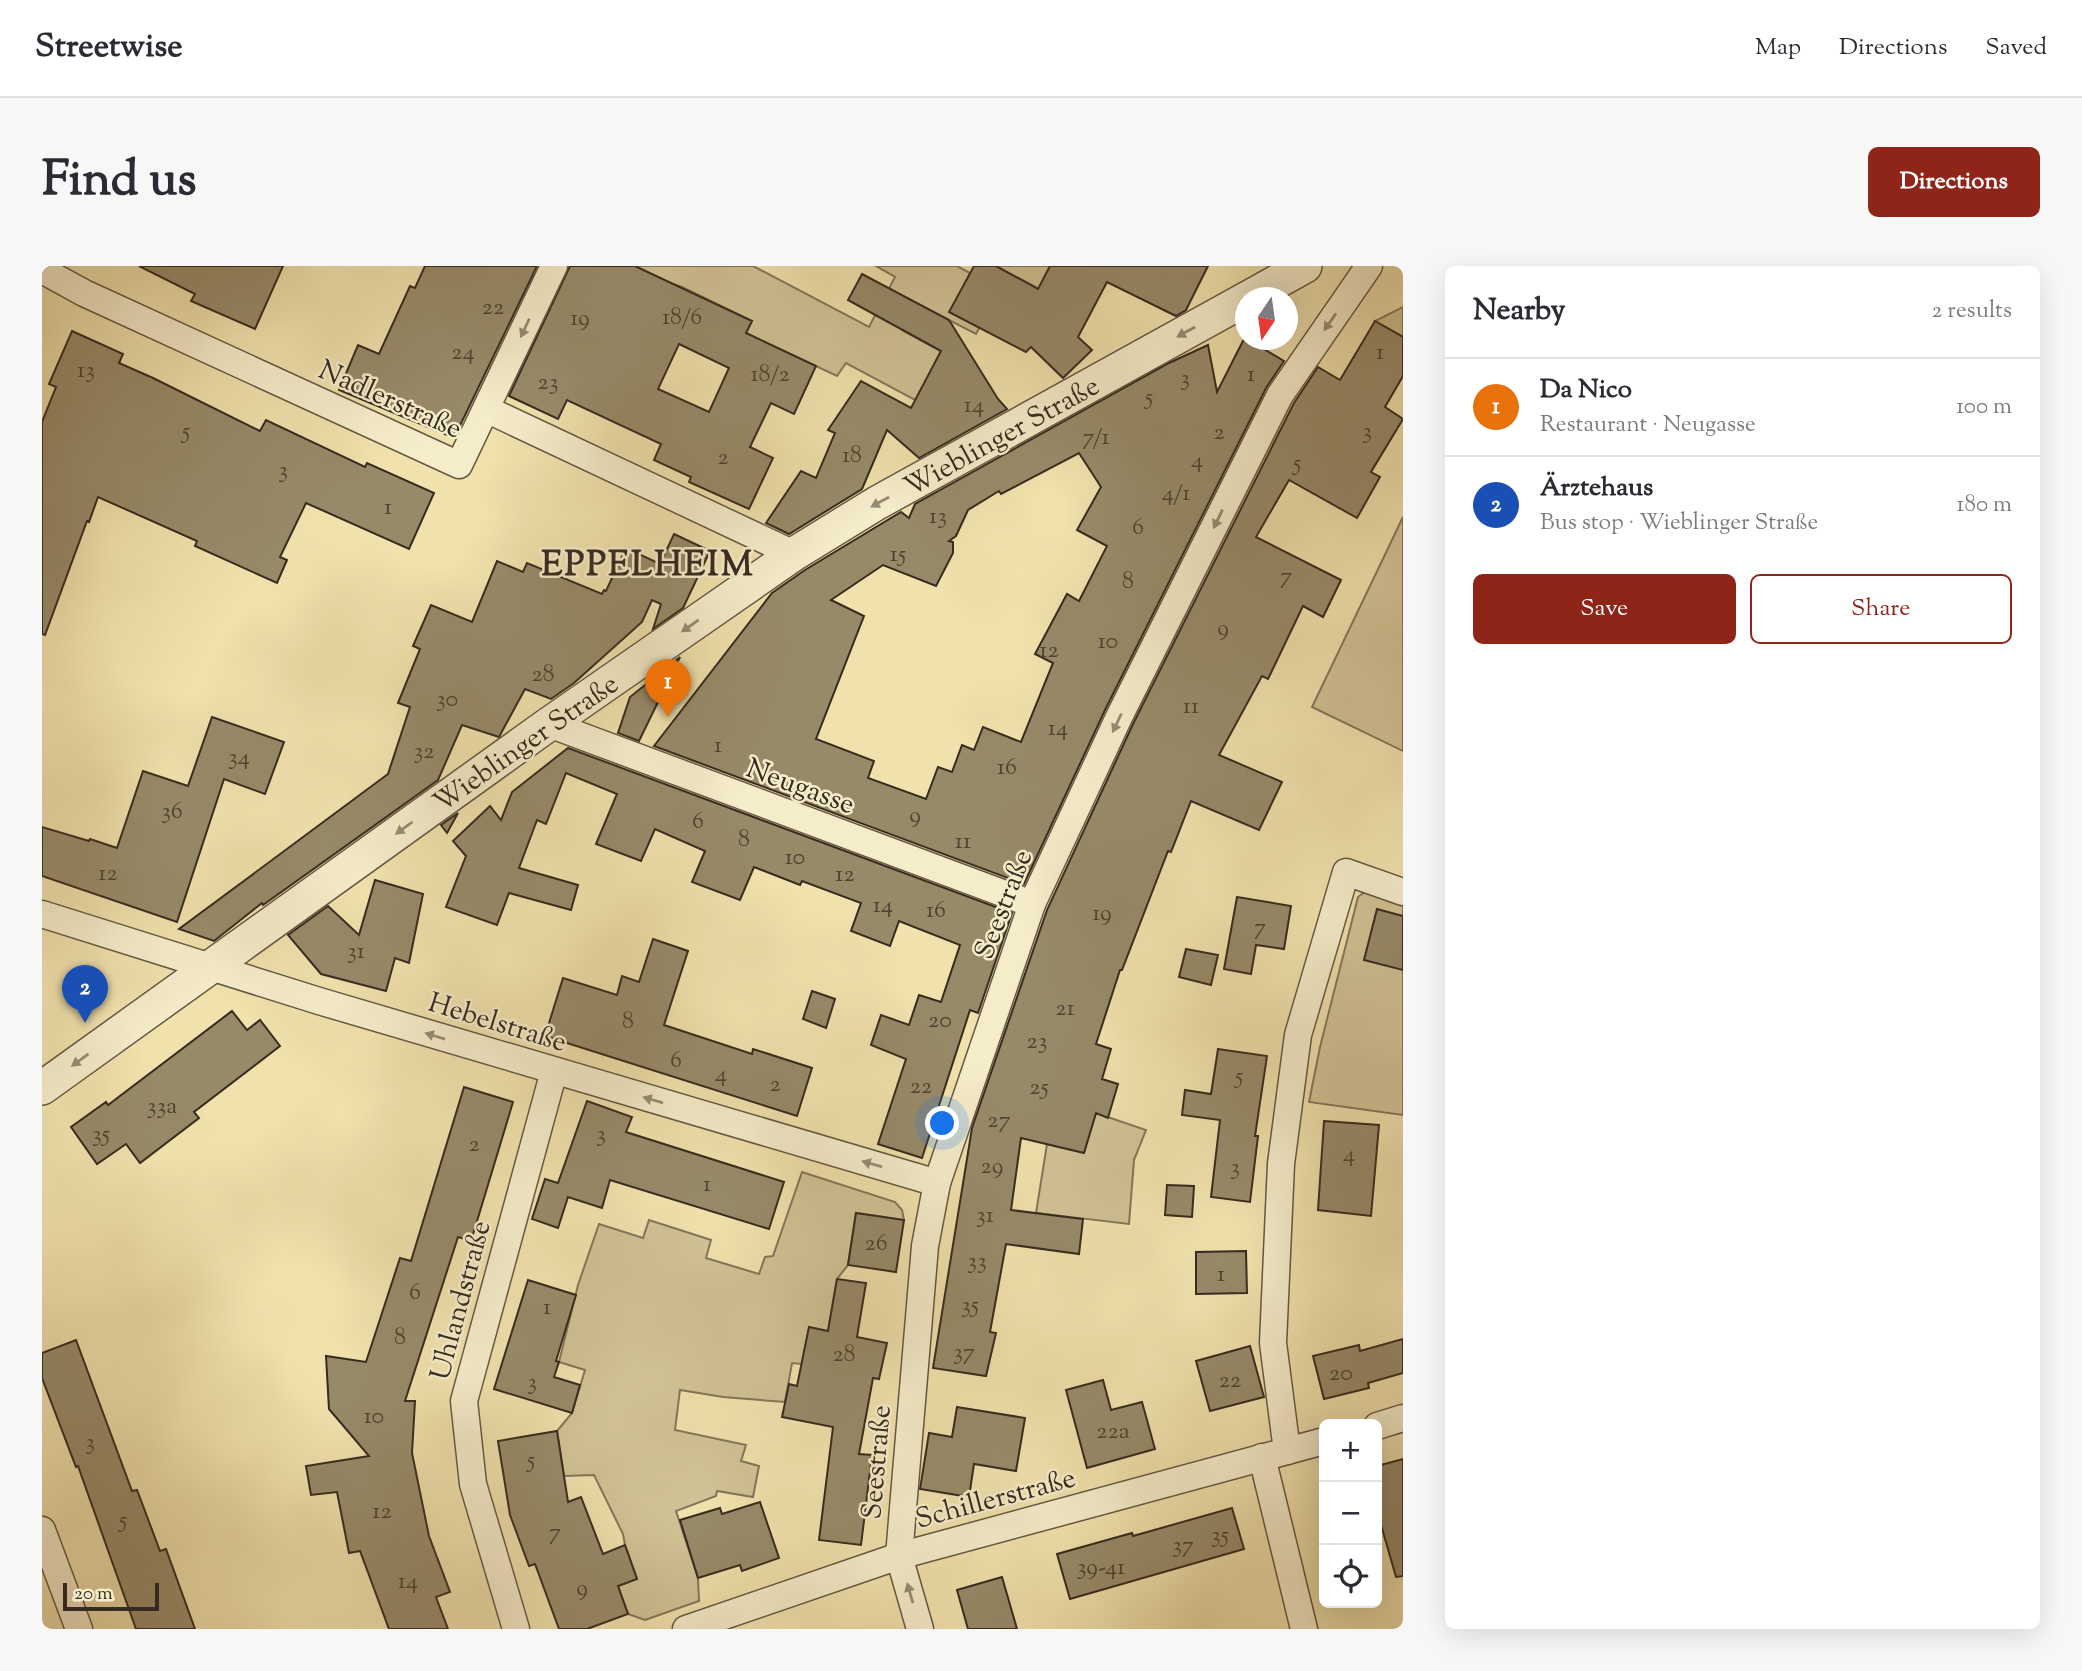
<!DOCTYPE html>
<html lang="en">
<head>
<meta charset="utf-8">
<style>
  :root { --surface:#fff; --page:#f7f7f7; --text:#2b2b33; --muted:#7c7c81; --line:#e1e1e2; --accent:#8f2418 }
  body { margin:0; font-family:"Sorts Mill Goudy",serif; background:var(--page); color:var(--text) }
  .controls { position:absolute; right:21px; bottom:21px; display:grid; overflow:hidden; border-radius:10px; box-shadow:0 7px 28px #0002 }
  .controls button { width:63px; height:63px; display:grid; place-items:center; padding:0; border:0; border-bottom:2px solid var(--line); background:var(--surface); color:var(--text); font:35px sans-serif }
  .compass { position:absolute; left:1193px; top:21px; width:63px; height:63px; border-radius:50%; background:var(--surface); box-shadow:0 7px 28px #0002; rotate:193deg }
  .scale { position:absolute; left:21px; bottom:18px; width:96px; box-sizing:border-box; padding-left:7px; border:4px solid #372b1f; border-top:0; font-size:19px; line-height:24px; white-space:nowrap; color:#372b1f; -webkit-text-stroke:5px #f5ecca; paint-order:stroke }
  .you { position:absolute; left:901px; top:858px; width:24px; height:24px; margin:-18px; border:5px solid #fff; border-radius:50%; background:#1a73e8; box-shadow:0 0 0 10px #1a73e833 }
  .badge { display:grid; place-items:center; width:46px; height:46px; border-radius:50%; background:var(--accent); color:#fff; font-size:23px; font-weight:700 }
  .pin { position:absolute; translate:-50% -58px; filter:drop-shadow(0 2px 4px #0008) }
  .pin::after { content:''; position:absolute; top:37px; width:24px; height:21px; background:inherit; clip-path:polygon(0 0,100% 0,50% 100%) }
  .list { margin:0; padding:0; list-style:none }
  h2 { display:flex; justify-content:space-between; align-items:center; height:91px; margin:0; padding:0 28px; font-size:30px }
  h2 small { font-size:23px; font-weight:400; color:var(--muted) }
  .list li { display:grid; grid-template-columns:46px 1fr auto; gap:21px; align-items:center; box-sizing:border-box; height:98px; padding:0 28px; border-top:2px solid var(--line) }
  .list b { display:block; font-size:26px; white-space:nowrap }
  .list p { margin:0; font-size:23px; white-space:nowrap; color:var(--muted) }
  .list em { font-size:23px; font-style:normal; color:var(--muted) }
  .actions { display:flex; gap:14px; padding:21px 28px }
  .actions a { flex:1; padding:16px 0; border:2px solid var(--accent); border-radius:10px; text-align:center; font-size:24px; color:var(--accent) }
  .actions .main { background:var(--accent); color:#fff }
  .icon { flex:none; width:38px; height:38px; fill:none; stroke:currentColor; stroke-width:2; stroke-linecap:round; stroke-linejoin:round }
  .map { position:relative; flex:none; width:1361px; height:1363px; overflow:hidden; border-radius:10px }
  header { display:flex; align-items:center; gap:42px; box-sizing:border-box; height:98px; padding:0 35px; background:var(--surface); border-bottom:2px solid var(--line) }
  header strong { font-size:33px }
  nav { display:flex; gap:38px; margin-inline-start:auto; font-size:24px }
  .intro { display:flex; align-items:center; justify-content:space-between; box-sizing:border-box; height:168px; padding:0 42px }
  h1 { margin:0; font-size:49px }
  .button { padding:18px 32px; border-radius:10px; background:var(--accent); color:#fff; font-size:24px; font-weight:700 }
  main { display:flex; gap:42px; padding:0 42px }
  aside { flex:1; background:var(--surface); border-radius:10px; box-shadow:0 7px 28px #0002 }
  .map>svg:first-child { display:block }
  .green { fill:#d1c295; stroke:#84765a; stroke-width:2 }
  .building { fill:#978a69; stroke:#372b1f; stroke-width:2; fill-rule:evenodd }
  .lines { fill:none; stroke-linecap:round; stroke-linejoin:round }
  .minor-casing { stroke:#655842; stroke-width:29 }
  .tertiary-casing { stroke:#655842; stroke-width:36 }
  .minor { stroke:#f5ecca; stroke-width:26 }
  .tertiary { stroke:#f5ecca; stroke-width:33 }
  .oneway { fill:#968c74 }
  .labels { text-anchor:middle; stroke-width:5; stroke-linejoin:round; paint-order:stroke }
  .number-label { font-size:24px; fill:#4f4332 }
  .street-label { font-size:28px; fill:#372b1f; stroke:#f5ecca }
  .district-label { font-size:35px; font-weight:bold; letter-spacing:2px; fill:#372b1f; stroke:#f5ecca }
</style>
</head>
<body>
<header>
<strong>Streetwise</strong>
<nav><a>Map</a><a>Directions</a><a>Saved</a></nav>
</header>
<div class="intro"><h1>Find us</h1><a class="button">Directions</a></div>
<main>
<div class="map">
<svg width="1361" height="1363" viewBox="0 0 1361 1363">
  <rect width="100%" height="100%" fill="#f0e1ad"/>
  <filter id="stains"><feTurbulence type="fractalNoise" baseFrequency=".00286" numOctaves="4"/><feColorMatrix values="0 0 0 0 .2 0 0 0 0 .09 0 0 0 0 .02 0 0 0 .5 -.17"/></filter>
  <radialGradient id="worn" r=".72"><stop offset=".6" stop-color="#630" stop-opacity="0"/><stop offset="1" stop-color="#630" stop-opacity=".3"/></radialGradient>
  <!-- green -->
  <g class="green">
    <path d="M 574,0 L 711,0 L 827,61 L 853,11 L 834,0 L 915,0 L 928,7 L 950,38 L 934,68 L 874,37 L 860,64 L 899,85 L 896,96 L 873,134 L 804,97 L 795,110 L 704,67 L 710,55 L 640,21 Z"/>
    <path d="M 954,0 L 1008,0 L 997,23 Z"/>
    <path d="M 1361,41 L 1361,71 L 1333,55 Z"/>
    <path d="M 1361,251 L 1361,485 L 1270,441 Z"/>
    <path d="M 1324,625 L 1361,633 L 1361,849 L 1267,836 L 1278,781 L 1316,631 Z"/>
    <path d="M 1054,847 L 1104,864 L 1092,894 L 1087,958 L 994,947 L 1005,878 L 1042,886 Z"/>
    <path d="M 760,906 L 853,936 L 860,944 L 862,954 L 814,947 L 806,999 L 795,1013 L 786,1065 L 767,1062 L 760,1098 L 750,1097 L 743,1136 L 681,1131 L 638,1124 L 633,1164 L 704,1179 L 699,1195 L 717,1200 L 711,1231 L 675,1225 L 674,1230 L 634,1245 L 656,1312 L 657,1335 L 603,1354 L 586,1348 L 576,1320 L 595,1313 L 583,1279 L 581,1268 L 552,1209 L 522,1210 L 515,1165 L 530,1147 L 543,1104 L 517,1096 L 536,1019 L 557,958 L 601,972 L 607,954 L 669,974 L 664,992 L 717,1008 L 723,991 L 731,990 Z"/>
  </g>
  <!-- building -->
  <g class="building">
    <path d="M 97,0 L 241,0 L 213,63 L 149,35 L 153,28 Z"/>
    <path d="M 383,0 L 495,0 L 412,172 L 297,124 L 316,79 L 337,88 L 368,20 L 373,22 Z"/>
    <path d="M 528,0 L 593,0 L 710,55 L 704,67 L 774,100 L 752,148 L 729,137 L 708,181 L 731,192 L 707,243 L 647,216 L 649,211 L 612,194 L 619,178 L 525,134 L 516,153 L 467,130 ZM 637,78 L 687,102 L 667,146 L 616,123 Z"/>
    <path d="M 932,0 L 954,0 L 996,23 L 1008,0 L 1166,0 L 1144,44 L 1134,50 L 1065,16 L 1036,71 L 1050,84 L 1021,112 L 989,81 L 984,86 L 907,46 Z"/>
    <path d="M 820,8 L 907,54 L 956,133 L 965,143 L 877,192 L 845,164 L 820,223 L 747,268 L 724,257 L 759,205 L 774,212 L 793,167 L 786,164 L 819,115 L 869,142 L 899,85 L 806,34 Z"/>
    <path d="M 1333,55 L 1361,71 L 1361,110 L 1343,141 L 1361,153 L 1329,206 L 1338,211 L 1315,252 L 1247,214 L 1214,271 L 1299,314 L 1281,351 L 1261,340 L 1226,413 L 1220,410 L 1177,489 L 1240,516 L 1217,564 L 1149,535 L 1129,586 L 1126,585 L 1080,704 L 1078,704 L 1054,778 L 1069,783 L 1060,813 L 1076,818 L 1066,852 L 1054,847 L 1042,887 L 979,872 L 969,944 L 1041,953 L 1037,988 L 964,978 L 948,1066 L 954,1067 L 944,1110 L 891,1102 L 930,862 L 1005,644 L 1091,458 L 1252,137 L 1276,101 L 1298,114 Z"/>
    <path d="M 30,65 L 81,88 L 77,97 L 111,112 L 218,165 L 224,154 L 323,201 L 325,197 L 392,227 L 367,283 L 264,237 L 238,291 L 245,294 L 235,317 L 153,280 L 155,275 L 56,231 L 47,256 L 45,255 L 3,369 L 0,368 L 0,156 L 14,121 L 7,118 Z"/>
    <path d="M 1203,71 L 1203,74 L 1207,74 L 1242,95 L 1224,122 L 1063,444 L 982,618 L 612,480 L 730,327 L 763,304 L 859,246 L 867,252 L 873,238 L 1127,97 L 1166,79 L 1175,126 ZM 1037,187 L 1059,221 L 1035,264 L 1065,280 L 1037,335 L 1025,328 L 993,388 L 1011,397 L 979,476 L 941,461 L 932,484 L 920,479 L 910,506 L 896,501 L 884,533 L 826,512 L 832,495 L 774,473 L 822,350 L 789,334 L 841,299 L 894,320 L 911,287 L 911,276 L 907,275 L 914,270 L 926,244 L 957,225 L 959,228 Z"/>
    <path d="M 632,268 L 668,285 L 641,342 L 611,363 L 619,338 L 610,334 L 600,356 L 532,417 L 509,433 L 483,423 L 457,471 L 420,459 L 396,514 L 221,639 L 220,637 L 172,675 L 137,663 L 346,508 L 368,441 L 356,437 L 378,383 L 371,380 L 389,339 L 430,356 L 455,295 L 481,306 L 485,297 L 560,328 L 562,324 L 564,325 L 584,282 L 618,298 Z"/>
    <path d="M 638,391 L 597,475 L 576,467 L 588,431 Z"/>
    <path d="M 170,451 L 242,476 L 223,528 L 182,513 L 135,656 L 0,610 L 0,561 L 47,575 L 48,573 L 75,582 L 101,505 L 146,520 Z"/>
    <path d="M 526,482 L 970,647 L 936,747 L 928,744 L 880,892 L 836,878 L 864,793 L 829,779 L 839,749 L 867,759 L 877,729 L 899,736 L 918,679 L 857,655 L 848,680 L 809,665 L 819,637 L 760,615 L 758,619 L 712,601 L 698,634 L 650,616 L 663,585 L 613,563 L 599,595 L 554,578 L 575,528 L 524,507 L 504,558 L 495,554 L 477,602 L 536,619 L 529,644 L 467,627 L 455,659 L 404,641 L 424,590 L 411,575 L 448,540 L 459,554 L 470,526 Z"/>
    <path d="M 416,547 L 405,567 L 399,559 Z"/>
    <path d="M 333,614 L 381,628 L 367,697 L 353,692 L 344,725 L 279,708 L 246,669 L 286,640 L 317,669 Z"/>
    <path d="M 1195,631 L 1249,640 L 1242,683 L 1214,679 L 1209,708 L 1182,703 Z"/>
    <path d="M 1335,643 L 1361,650 L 1361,704 L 1322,694 Z"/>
    <path d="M 611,673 L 646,685 L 622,759 L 710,788 L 711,783 L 770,802 L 755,850 L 503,770 L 521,712 L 575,729 L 580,710 L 597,716 Z"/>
    <path d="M 1144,683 L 1176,689 L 1169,719 L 1137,711 Z"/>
    <path d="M 770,725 L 793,733 L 784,762 L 761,753 Z"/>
    <path d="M 190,745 L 205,764 L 218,754 L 238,780 L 152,846 L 157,852 L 98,897 L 84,878 L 55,898 L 29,861 L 64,836 L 66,839 Z"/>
    <path d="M 1176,783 L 1225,790 L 1213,870 L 1216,870 L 1208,936 L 1169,931 L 1178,854 L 1140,849 L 1143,824 L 1169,828 Z"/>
    <path d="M 422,821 L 471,836 L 429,975 L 416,971 L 363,1135 L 373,1135 L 370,1187 L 387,1270 L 408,1326 L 394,1331 L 406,1363 L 347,1363 L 318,1285 L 307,1287 L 295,1226 L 269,1229 L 264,1200 L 327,1190 L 287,1143 L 284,1090 L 324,1096 L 358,992 L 369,995 Z"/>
    <path d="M 545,835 L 590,851 L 584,866 L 742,916 L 727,963 L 568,914 L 560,942 L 526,931 L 516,962 L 490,953 L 503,913 L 516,917 Z"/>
    <path d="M 1282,855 L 1337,859 L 1329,950 L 1276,944 Z"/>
    <path d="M 1125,919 L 1152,920 L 1150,951 L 1123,949 Z"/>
    <path d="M 814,947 L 862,954 L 854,1006 L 806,999 Z"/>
    <path d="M 1204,985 L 1205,1027 L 1154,1028 L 1154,986 Z"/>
    <path d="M 795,1013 L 824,1017 L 815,1071 L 845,1077 L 837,1113 L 831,1112 L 817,1188 L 830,1189 L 819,1279 L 777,1274 L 791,1161 L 740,1151 L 747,1118 L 755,1120 L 767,1061 L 786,1065 Z"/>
    <path d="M 486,1014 L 534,1029 L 514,1095 L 517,1096 L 512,1111 L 538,1119 L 530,1147 L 452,1123 Z"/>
    <path d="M 1361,1073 L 1361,1107 L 1326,1117 L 1327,1122 L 1282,1133 L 1271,1090 L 1317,1079 L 1318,1085 Z"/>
    <path d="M 34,1074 L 90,1225 L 95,1224 L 118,1285 L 124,1283 L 153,1363 L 94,1363 L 36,1200 L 34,1201 L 0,1112 L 0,1087 Z"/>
    <path d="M 1208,1080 L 1222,1131 L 1168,1145 L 1154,1095 Z"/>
    <path d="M 1061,1114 L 1069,1144 L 1100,1136 L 1113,1183 L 1045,1202 L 1024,1124 Z"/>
    <path d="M 915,1141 L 983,1152 L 974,1205 L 932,1198 L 927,1231 L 878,1223 L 887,1167 L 910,1171 Z"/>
    <path d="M 515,1165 L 526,1236 L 539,1231 L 561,1288 L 583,1279 L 595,1313 L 576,1320 L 586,1348 L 545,1363 L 517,1363 L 493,1298 L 487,1300 L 468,1249 L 456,1175 Z"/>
    <path d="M 1361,1193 L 1361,1310 L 1354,1311 L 1335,1245 L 1335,1200 Z"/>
    <path d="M 718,1236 L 737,1292 L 700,1305 L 698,1299 L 656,1312 L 638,1254 L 678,1242 L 680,1248 Z"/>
    <path d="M 1190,1242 L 1202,1283 L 1028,1333 L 1015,1288 L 1090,1267 L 1091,1270 Z"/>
    <path d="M 960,1311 L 975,1363 L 926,1363 L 915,1324 Z"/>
  </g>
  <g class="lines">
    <!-- minor casing -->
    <g class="minor-casing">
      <g id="minor">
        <path d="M 0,4 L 42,27 L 417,199 L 512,0"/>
        <path d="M 444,143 L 752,288"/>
        <path d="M 507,458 L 990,638"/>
        <path d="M 0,648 L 277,735 L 895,917"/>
        <path d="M 1335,1160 L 1361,1152"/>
        <path d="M 1245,1185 L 1231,1077 L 1239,898 L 1256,769 L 1304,606 L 1361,626"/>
        <path d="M 1220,1191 L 1262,1363"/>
        <path d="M 0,1264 L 37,1363"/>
        <path d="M 474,1363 L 431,1218 L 422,1135 L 512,805"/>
        <path d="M 644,1363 L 857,1290 L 1282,1175"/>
        <path d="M 878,1363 L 857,1290 L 883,980 L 895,917 L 990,638 L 1077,451 L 1238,129 L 1327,0"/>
      </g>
    </g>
    <!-- tertiary casing -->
    <g class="tertiary-casing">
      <g id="tertiary">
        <path d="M 1206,32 L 1263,0"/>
        <path d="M 0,822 L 507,458 L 752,288 L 835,237 L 1204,33"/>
      </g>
    </g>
    <!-- minor -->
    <use href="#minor" class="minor"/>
    <!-- tertiary -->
    <use href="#tertiary" class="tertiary"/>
  </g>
  <!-- one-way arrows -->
  <defs><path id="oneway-solid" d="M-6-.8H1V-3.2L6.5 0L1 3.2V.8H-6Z" transform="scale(1.75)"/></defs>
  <g class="oneway">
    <use href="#oneway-solid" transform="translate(1288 56) rotate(125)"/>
    <use href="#oneway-solid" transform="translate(483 62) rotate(115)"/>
    <use href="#oneway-solid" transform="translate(1144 66) rotate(151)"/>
    <use href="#oneway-solid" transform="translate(838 236) rotate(151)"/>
    <use href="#oneway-solid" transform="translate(1176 253) rotate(116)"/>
    <use href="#oneway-solid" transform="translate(648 360) rotate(145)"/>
    <use href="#oneway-solid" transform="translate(1075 457) rotate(115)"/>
    <use href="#oneway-solid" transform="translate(362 562) rotate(144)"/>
    <use href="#oneway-solid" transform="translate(393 770) rotate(-163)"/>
    <use href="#oneway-solid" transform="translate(38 794) rotate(144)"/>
    <use href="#oneway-solid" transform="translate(611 834) rotate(-164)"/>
    <use href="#oneway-solid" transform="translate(830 898) rotate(-164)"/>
    <use href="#oneway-solid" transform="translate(868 1327) rotate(-106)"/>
  </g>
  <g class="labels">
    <!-- number labels -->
    <g class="number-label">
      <text x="451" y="48">22</text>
      <text x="640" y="58">18/6</text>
      <text x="538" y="59">19</text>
      <text x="421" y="93">24</text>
      <text x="1338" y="93">1</text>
      <text x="44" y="111">13</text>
      <text x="728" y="115">18/2</text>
      <text x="1209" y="115">1</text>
      <text x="1143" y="119">3</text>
      <text x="506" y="123">23</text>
      <text x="1107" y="138">5</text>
      <text x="932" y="146">14</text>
      <text x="144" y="172">5</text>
      <text x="1325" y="172">3</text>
      <text x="1177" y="173">2</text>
      <text x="1054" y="178">7/1</text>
      <text x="810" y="196">18</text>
      <text x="681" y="198">2</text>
      <text x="1155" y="201">4</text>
      <text x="1255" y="204">5</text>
      <text x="241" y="211">3</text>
      <text x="1134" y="234">4/1</text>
      <text x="346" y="248">1</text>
      <text x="896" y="257">13</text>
      <text x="1096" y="268">6</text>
      <text x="856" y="295">15</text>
      <text x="1244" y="317">7</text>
      <text x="1086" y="322">8</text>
      <text x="1181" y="369">9</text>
      <text x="1066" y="382">10</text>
      <text x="1007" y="391">12</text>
      <text x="501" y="415">28</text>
      <text x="405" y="440">30</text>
      <text x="1149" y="447">11</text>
      <text x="1016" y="469">14</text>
      <text x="676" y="486">1</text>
      <text x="382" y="492">32</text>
      <text x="197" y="498">34</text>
      <text x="965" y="508">16</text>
      <text x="130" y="552">36</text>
      <text x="873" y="556">9</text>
      <text x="656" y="562">6</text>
      <text x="702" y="580">8</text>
      <text x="921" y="582">11</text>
      <text x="753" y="598">10</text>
      <text x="66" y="614">12</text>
      <text x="803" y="615">12</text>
      <text x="841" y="646">14</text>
      <text x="894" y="651">16</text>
      <text x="1060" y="654">19</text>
      <text x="1218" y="668">7</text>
      <text x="314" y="692">31</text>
      <text x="1023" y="749">21</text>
      <text x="898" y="761">20</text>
      <text x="586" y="762">8</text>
      <text x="995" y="782">23</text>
      <text x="634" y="801">6</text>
      <text x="679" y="815">4</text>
      <text x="1197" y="817">5</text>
      <text x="733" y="825">2</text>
      <text x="879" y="827">22</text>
      <text x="997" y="828">25</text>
      <text x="120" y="847">33a</text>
      <text x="957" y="861">27</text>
      <text x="59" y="875">35</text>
      <text x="559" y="875">3</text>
      <text x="432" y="885">2</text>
      <text x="1307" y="895">4</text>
      <text x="950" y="907">29</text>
      <text x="1193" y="908">3</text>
      <text x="665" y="925">1</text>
      <text x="943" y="956">31</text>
      <text x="834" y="984">26</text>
      <text x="935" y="1002">33</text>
      <text x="1179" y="1015">1</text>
      <text x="373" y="1033">6</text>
      <text x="928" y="1046">35</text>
      <text x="505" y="1048">1</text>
      <text x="358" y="1078">8</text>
      <text x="922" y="1093">37</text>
      <text x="802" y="1095">28</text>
      <text x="1299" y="1114">20</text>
      <text x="1188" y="1121">22</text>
      <text x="490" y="1123">3</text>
      <text x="332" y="1157">10</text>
      <text x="1071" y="1172">22a</text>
      <text x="48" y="1183">3</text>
      <text x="489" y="1201">5</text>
      <text x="340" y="1252">12</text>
      <text x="81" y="1261">5</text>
      <text x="513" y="1273">7</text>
      <text x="1178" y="1276">35</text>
      <text x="1141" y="1286">37</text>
      <text x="1059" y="1308">39-41</text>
      <text x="366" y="1322">14</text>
      <text x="540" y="1329">9</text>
    </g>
    <!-- street labels -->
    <g class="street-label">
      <text transform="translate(349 132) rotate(24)" y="10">Nadlerstraße</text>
      <text transform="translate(959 169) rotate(-29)" y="10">Wieblinger Straße</text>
      <text transform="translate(483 476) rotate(-35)" y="10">Wieblinger Straße</text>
      <text transform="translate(759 519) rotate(20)" y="10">Neugasse</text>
      <text transform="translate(960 638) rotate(-69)" y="10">Seestraße</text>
      <text transform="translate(456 755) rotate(17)" y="10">Hebelstraße</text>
      <text transform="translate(417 1034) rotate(-75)" y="10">Uhlandstraße</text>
      <text transform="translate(833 1196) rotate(-85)" y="10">Seestraße</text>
      <text transform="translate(953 1231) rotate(-15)" y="10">Schillerstraße</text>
    </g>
    <!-- district labels -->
    <g class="district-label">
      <text x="606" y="309">EPPELHEIM</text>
    </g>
  </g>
  <rect width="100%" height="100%" filter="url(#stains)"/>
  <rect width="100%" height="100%" fill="url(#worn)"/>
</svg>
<div class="controls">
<button>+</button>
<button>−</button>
<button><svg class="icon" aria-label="locate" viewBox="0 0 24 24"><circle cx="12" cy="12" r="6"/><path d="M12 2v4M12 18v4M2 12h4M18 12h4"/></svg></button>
</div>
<svg class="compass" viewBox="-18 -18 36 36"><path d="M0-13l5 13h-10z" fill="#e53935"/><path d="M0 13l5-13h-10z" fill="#7c7c81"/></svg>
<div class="scale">20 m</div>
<div class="you"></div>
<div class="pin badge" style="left:626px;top:451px;background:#e8710a">1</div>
<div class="pin badge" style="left:43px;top:757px;background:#1a4fb4">2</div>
</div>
<aside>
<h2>Nearby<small>2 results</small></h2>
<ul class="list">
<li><span class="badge" style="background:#e8710a">1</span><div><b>Da Nico</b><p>Restaurant · Neugasse</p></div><em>100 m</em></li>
<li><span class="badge" style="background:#1a4fb4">2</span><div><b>Ärztehaus</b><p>Bus stop · Wieblinger Straße</p></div><em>180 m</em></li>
</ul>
<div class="actions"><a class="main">Save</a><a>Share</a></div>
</aside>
</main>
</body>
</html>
